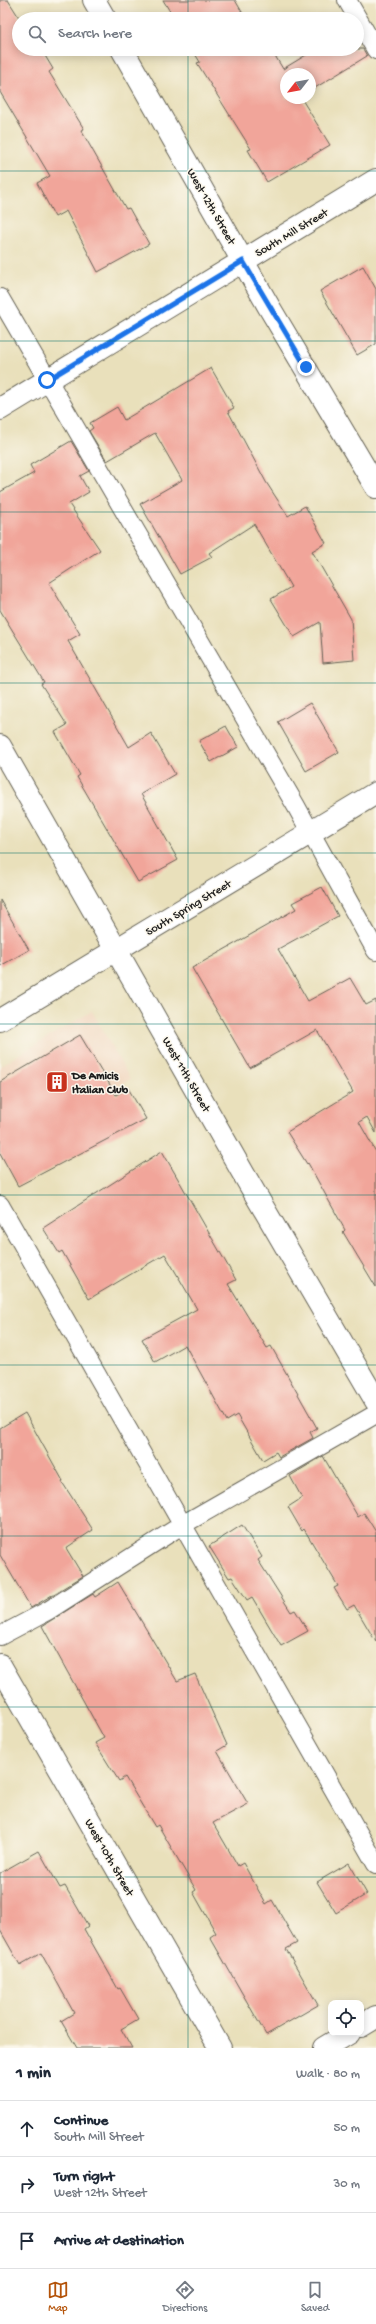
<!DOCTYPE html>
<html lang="en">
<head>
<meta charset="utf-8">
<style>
  :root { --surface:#fff; --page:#f6f6f7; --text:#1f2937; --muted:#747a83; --line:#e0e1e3; --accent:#b45309 }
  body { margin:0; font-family:"Gochi Hand",sans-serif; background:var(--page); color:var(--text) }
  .controls { position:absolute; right:12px; bottom:12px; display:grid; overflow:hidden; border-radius:8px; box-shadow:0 2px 10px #0003 }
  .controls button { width:36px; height:36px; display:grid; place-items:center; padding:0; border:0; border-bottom:1px solid var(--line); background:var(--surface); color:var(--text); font:20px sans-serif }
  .compass { position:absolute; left:280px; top:68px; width:36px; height:36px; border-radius:50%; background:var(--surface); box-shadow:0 2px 10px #0003; rotate:239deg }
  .stop { position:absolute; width:12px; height:12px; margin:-9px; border:3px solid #1a73e8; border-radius:50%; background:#fff }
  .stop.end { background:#1a73e8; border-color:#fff; box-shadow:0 1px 4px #0008 }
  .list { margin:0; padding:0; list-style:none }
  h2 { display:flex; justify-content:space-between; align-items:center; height:52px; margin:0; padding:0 16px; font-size:17px }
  h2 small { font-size:13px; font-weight:400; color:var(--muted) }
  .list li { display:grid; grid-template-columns:26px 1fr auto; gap:12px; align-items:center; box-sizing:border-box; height:56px; padding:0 16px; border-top:1px solid var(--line) }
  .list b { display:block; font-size:15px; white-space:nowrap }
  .list p { margin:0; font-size:13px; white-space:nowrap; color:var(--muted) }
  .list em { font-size:13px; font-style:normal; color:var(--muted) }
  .icon { flex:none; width:22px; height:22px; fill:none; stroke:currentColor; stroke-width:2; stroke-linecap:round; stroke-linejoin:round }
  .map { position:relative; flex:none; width:376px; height:2048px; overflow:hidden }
  .search { position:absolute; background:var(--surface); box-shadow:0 2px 10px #0003; left:12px; right:12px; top:12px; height:44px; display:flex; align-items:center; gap:10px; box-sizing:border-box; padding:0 14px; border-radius:22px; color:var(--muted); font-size:15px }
  .sheet { height:220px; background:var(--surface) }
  nav { display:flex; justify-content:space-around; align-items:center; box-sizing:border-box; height:56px; border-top:1px solid var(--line); background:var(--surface); font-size:11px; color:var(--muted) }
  nav a { display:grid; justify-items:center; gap:2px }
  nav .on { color:var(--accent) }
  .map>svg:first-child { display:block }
  .built { fill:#f1d5bd }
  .building { fill:#f1a59a }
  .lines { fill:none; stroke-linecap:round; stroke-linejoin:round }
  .lane-casing { stroke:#646154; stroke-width:20 }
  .street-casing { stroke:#646154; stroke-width:24 }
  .secondary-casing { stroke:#646154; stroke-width:24 }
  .lane { stroke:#fff; stroke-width:18 }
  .street { stroke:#fff; stroke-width:22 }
  .secondary { stroke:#fff; stroke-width:22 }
  .route { stroke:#1a73e8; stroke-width:5 }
  .grid { fill:none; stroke:#0f766e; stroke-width:1; stroke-opacity:0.55 }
  .labels { text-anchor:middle; stroke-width:3; stroke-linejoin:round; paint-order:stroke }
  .street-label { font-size:12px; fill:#1c1c1c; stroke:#fbf7ec }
  .poi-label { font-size:12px; font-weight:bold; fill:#1c1c1c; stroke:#fbf7ec; text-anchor:start }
</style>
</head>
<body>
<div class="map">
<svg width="376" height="2048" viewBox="0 0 376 2048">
  <rect width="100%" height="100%" fill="#fbf7ec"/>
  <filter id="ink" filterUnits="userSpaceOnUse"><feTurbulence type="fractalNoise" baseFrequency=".025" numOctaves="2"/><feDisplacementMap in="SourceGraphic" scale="8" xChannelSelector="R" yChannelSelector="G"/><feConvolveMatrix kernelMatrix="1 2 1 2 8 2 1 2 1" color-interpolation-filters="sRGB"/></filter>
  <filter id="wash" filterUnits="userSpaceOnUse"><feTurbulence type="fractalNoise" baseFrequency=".012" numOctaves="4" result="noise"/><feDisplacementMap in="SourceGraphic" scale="16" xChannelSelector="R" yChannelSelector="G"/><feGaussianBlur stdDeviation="0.9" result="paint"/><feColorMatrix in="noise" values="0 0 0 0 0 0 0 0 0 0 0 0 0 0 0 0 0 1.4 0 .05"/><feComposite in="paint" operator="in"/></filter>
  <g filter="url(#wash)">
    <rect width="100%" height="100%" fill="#e9e0bb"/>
    <!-- built -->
    <path class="built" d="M 92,1011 L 130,1079 L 0,1158 L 0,1066 Z"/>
    <g id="blocks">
      <!-- building -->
      <g class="building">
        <path d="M 0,0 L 8,0 L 20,19 L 19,49 L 41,49 L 53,69 L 49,72 L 84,129 L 81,130 L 126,209 L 129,208 L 149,244 L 98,272 L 66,211 L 55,217 L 37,183 L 50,176 L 0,92 Z"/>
        <path d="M 163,0 L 235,0 L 246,19 L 173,19 L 174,18 Z"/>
        <path d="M 192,49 L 271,49 L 283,69 L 316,49 L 363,49 L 367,56 L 310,91 L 310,74 L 286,74 L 286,98 L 301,98 L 330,145 L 267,182 L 248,150 L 251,149 L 197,63 L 200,62 Z"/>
        <path d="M 363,266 L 376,289 L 376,344 L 357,355 L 320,291 Z"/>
        <path d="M 211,368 L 234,408 L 228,411 L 266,482 L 288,516 L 305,506 L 326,543 L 312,551 L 351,619 L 354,660 L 323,663 L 320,622 L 294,637 L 271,599 L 291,587 L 254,524 L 209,553 L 212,557 L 180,574 L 140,504 L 182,480 L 155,433 L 107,461 L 89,431 L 93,428 L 90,423 L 117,407 L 124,420 Z"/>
        <path d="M 71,441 L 89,471 L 80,476 L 89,492 L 69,504 L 100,550 L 49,583 L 80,634 L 68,641 L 129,747 L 151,733 L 175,774 L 141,794 L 178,860 L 138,882 L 77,777 L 80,775 L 55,732 L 67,725 L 41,684 L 44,682 L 0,610 L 0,492 L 34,473 L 30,465 Z"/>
        <path d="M 310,703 L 339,752 L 306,771 L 278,722 Z"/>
        <path d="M 226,726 L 238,747 L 211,762 L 199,741 Z"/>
        <path d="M 322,887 L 338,916 L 278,949 L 308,1001 L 350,978 L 366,1005 L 376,1000 L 376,1133 L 367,1117 L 359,1122 L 376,1152 L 376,1287 L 343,1232 L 345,1230 L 308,1163 L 307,1164 L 287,1132 L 353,1092 L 317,1030 L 250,1068 L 192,968 L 296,909 L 292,903 Z"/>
        <path d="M 0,900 L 29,950 L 0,966 Z"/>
        <path d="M 80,1035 L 116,1095 L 128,1088 L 146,1119 L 18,1186 L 0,1153 L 0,1082 Z"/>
        <path d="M 162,1151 L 236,1280 L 228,1284 L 267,1348 L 271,1346 L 317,1428 L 310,1432 L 313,1438 L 279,1457 L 276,1452 L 263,1460 L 237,1415 L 227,1421 L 185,1345 L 155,1362 L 142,1339 L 197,1309 L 165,1254 L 89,1299 L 62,1251 L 59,1253 L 43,1228 Z"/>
        <path d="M 25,1413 L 63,1481 L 62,1482 L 93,1530 L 66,1548 L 83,1576 L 31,1608 L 0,1555 L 0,1428 Z"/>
        <path d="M 323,1456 L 358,1517 L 364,1513 L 376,1532 L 376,1642 L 354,1605 L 347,1609 L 334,1588 L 338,1586 L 304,1529 L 302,1531 L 288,1507 L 302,1498 L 290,1476 Z"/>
        <path d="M 242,1525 L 262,1557 L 258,1560 L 291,1612 L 295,1610 L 308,1631 L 281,1646 L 252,1597 L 247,1600 L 232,1577 L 229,1578 L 209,1546 Z"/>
        <path d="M 118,1582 L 177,1681 L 195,1674 L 227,1745 L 217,1751 L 248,1804 L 213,1823 L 238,1866 L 243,1863 L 266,1904 L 272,1900 L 297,1943 L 286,1949 L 318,2005 L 266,2035 L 210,1937 L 216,1933 L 193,1892 L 196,1890 L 158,1825 L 155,1827 L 125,1777 L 119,1781 L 95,1743 L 104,1738 L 42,1626 L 93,1594 L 95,1597 Z"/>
        <path d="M 39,1851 L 60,1888 L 65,1886 L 88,1926 L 84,1929 L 118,1989 L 120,1988 L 138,2019 L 121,2029 L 132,2048 L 77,2048 L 61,2021 L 74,2013 L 41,1953 L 20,1965 L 0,1930 L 0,1873 Z"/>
        <path d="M 349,1863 L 367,1894 L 336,1913 L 317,1882 Z"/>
      </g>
    </g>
  </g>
  <g filter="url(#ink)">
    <use href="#blocks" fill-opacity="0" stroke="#646154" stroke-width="1"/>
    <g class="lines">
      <!-- lane casing -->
      <g class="lane-casing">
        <g id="lane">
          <path d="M 347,0 L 376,50"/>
          <path d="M 0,298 L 296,806 L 376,951"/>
          <path d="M 0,1205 L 376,1864"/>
          <path d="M 0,1636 L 49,1610 L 182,1525 L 376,1414"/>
        </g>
      </g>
      <!-- street casing -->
      <g class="street-casing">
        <g id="street">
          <path d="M 94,0 L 105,19"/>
          <path d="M 122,49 L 269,307 L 376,487"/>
          <path d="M 0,409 L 376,180"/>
          <path d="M 0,746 L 243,1173 L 376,1401"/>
          <path d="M 0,1665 L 220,2048"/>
        </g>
      </g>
      <!-- secondary casing -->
      <g class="secondary-casing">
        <g id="secondary">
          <path d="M 0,1020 L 376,793"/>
          <path d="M 361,2026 L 376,2017"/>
          <path d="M 324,2048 L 349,2033"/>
        </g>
      </g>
      <!-- lane -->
      <use href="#lane" class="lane"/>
      <!-- street -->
      <use href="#street" class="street"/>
      <!-- secondary -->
      <use href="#secondary" class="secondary"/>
    </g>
  </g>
  <g class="lines" filter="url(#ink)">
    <!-- route -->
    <path class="route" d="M 47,380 L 243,261 L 306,367"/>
  </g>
  <!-- grid -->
  <path class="grid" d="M 188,0 L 188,19M 188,49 L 188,2048M 0,171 L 376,171M 0,341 L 376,341M 0,512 L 376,512M 0,683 L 376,683M 0,853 L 376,853M 0,1024 L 376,1024M 0,1195 L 376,1195M 0,1365 L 376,1365M 0,1536 L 376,1536M 0,1707 L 376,1707M 0,1877 L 376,1877"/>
  <!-- icons -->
  <defs>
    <g id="building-square" transform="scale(1.15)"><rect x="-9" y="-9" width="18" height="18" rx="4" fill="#c8321e" stroke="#fbf7ec"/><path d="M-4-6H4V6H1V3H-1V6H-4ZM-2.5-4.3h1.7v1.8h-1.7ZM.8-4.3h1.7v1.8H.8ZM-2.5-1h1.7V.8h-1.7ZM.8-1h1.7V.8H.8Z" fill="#fff"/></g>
  </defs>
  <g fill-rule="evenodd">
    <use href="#building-square" x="57" y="1082"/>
  </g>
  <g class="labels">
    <!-- street labels -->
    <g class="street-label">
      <text transform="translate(212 206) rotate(60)" y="4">West 12th Street</text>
      <text transform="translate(291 232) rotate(-31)" y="4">South Mill Street</text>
      <text transform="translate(188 907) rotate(-31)" y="4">South Spring Street</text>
      <text transform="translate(187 1074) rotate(60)" y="4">West 11th Street</text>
      <text transform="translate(110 1857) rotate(60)" y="4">West 10th Street</text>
    </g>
    <!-- poi labels -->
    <g class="poi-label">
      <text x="72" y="1079">De Amicis<tspan x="72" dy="14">Italian Club</tspan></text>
    </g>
  </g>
</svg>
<div class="controls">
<button><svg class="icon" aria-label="locate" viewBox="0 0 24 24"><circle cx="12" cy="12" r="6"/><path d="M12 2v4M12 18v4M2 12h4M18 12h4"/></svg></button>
</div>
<svg class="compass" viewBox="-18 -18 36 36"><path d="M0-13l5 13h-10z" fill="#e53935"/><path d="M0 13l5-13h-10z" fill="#747a83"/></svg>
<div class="stop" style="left:47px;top:380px"></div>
<div class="stop end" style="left:306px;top:367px"></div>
<div class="search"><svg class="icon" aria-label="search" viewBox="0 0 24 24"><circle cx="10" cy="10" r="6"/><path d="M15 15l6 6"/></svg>Search here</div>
</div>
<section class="sheet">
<h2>1 min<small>Walk · 80 m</small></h2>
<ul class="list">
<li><svg class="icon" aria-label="ahead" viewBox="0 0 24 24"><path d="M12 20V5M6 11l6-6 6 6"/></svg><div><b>Continue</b><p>South Mill Street</p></div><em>50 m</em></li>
<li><svg class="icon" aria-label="right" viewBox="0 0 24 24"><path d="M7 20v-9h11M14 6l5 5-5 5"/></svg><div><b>Turn right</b><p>West 12th Street</p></div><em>30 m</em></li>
<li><svg class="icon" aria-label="arrive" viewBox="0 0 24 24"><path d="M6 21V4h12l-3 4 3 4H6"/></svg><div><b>Arrive at destination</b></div></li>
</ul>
</section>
<nav>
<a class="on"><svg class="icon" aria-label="map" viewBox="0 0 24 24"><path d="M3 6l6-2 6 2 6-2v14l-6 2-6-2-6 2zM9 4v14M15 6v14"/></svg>Map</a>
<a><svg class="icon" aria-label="directions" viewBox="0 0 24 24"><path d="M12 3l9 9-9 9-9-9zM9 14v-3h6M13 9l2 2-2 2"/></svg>Directions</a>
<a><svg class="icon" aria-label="saved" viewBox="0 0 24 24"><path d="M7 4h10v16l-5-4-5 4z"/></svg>Saved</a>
</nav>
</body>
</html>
